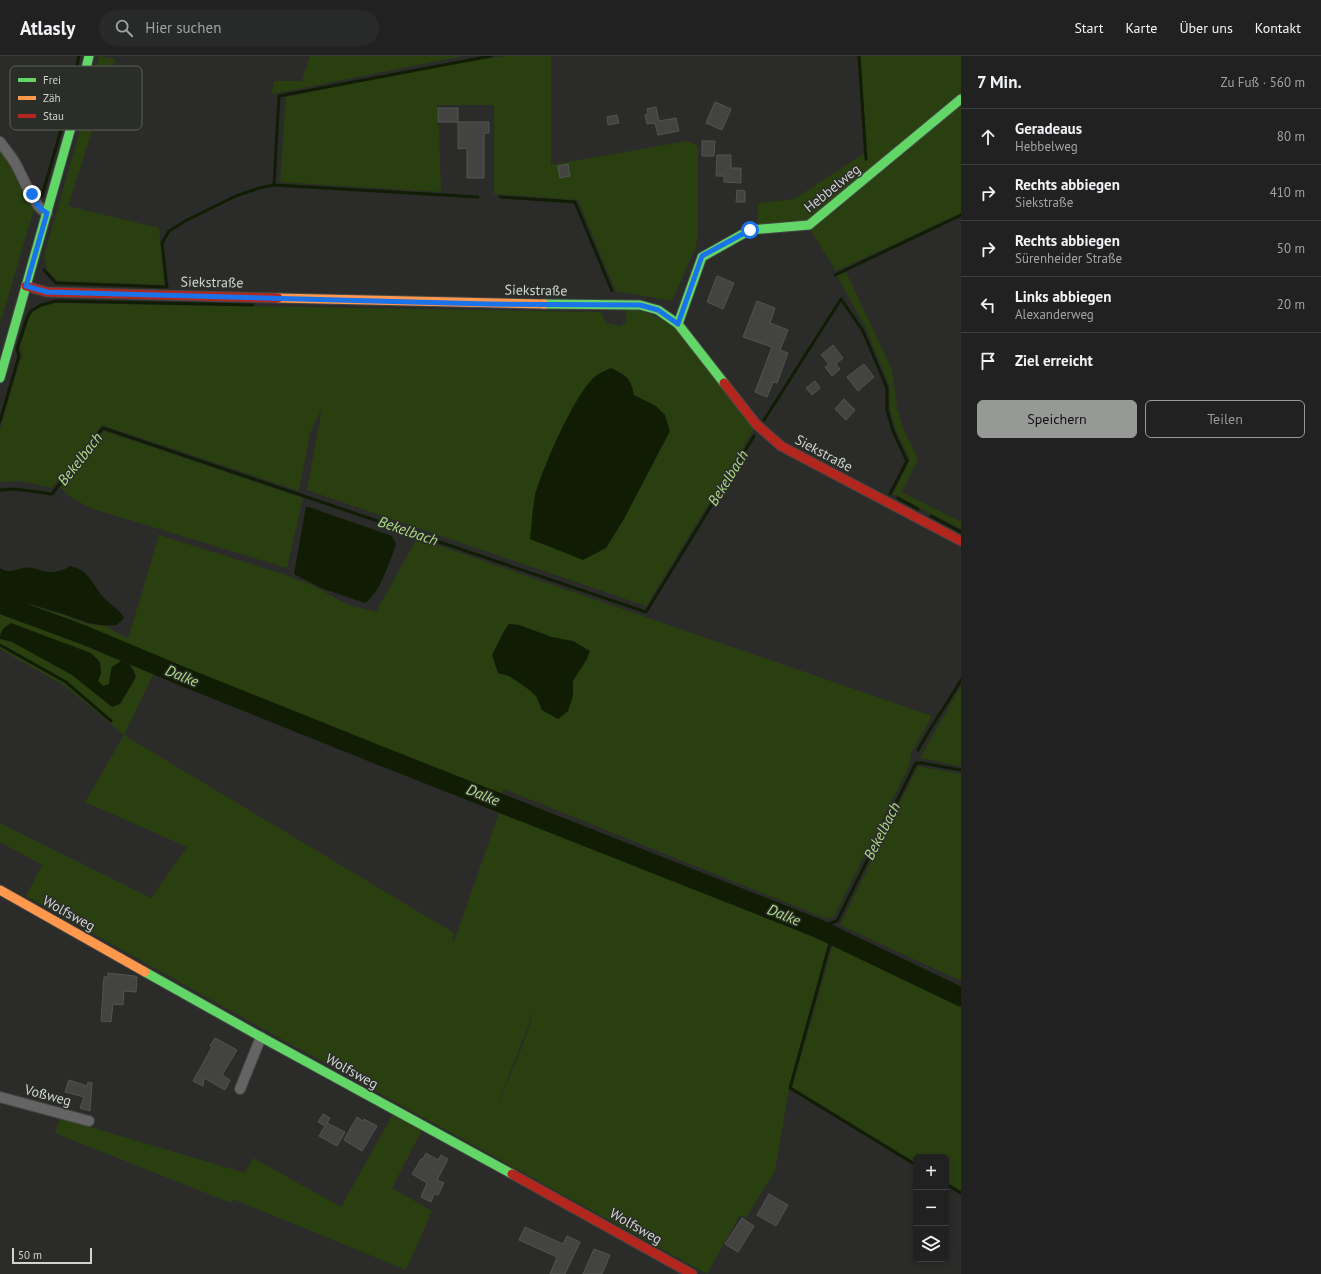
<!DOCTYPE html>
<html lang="de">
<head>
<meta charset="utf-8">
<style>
  :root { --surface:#202120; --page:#282929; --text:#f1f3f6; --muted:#a2a3a5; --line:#3d3e3e; --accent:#979996 }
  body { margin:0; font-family:"PT Sans",sans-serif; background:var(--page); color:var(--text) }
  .controls { position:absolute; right:12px; bottom:12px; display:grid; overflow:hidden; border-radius:6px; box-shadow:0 2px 6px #0003 }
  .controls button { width:36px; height:36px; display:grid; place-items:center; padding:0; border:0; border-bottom:1px solid var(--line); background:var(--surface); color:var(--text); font:20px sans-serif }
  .scale { position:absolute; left:12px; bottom:10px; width:80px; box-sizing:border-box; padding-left:4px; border:2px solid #d1d3d0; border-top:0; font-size:11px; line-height:14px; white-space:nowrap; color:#d1d3d0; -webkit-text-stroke:3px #2b2d29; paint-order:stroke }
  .stop { position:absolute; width:12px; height:12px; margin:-9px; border:3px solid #1a73e8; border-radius:50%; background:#fff }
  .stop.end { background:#1a73e8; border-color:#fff; box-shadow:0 1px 4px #0008 }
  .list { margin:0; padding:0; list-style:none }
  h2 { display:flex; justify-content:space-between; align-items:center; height:52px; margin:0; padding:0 16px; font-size:17px }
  h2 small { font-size:13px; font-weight:400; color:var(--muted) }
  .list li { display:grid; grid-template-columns:26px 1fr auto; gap:12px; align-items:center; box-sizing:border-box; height:56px; padding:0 16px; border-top:1px solid var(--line) }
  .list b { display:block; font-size:15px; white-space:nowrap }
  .list p { margin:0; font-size:13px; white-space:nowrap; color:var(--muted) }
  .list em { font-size:13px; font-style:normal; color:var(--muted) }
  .actions { display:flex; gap:8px; padding:12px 16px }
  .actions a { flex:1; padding:9px 0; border:1px solid var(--accent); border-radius:6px; text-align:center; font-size:14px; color:var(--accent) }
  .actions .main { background:var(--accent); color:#111 }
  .icon { flex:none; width:22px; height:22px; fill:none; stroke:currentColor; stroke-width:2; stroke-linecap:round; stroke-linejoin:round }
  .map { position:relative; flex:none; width:961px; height:1218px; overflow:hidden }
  header { display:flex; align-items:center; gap:24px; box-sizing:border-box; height:56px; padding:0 20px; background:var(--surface); border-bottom:1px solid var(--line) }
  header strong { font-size:19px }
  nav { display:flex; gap:22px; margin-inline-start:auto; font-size:14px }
  .search { width:280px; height:36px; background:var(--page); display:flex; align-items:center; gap:10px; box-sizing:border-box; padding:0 14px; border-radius:22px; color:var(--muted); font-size:15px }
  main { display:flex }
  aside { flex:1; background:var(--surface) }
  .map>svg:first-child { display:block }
  .green { fill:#293f10; fill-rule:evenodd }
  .water { fill:#101d04 }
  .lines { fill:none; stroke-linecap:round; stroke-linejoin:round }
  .stream { stroke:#101d04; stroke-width:3 }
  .river { stroke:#101d04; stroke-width:19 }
  .building { fill:#434442; stroke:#535452 }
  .street-casing { stroke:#454744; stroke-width:12 }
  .fast-casing { stroke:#454744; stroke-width:11 }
  .slow-casing { stroke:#454744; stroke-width:11 }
  .jam-casing { stroke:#454744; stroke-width:11 }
  .street { stroke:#636463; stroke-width:10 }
  .fast { stroke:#63d668; stroke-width:9 }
  .slow { stroke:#ff974d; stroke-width:9 }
  .jam { stroke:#b3261e; stroke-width:9 }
  .route { stroke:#1a73e8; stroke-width:5 }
  .labels { text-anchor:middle; stroke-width:3; stroke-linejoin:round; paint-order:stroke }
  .street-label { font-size:14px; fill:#d1d3d0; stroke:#2b2d29 }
  .water-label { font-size:15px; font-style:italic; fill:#addb85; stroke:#2b2d29 }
  .key { fill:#2b2d29; stroke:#5d5f5b; stroke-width:1 }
  .key-label { font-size:11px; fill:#d1d3d0 }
</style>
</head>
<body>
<header>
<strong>Atlasly</strong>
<div class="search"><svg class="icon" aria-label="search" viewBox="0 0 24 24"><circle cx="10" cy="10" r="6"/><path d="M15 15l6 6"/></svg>Hier suchen</div>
<nav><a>Start</a><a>Karte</a><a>Über uns</a><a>Kontakt</a></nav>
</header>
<main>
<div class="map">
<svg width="961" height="1218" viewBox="0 0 961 1218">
  <rect width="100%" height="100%" fill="#2b2c2a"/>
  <!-- green -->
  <g class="green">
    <path d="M 99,0 L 115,3 L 68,150 L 159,172 L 164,229 L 58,225 L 47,214 L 44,200 L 86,53 Z"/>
    <path d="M 310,0 L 463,0 L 272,38 L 274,25 L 302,25 Z"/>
    <path d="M 504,0 L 551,0 L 551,109 L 687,85 L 693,87 L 698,91 L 698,177 L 696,191 L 672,245 L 616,235 L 578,144 L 494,138 L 494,49 L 437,49 L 437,69 L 439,69 L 441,136 L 280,126 L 286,41 L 415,14 Z"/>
    <path d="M 860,0 L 961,0 L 961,38 L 807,166 L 757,170 L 758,147 L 794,143 L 863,98 L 867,99 Z"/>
    <path d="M 961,49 L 961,157 L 836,215 L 810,173 Z"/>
    <path d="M 0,93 L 12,110 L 35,150 L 0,268 Z"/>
    <path d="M 846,216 L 892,314 L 897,352 L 903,372 L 918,403 L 902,436 L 961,466 L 961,473 L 893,438 L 910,404 L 896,374 L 890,353 L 890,331 L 866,272 L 837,220 Z"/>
    <path d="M 53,247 L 601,256 L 606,267 L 620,270 L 627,265 L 625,253 L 638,253 L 673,268 L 754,373 L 646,550 L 307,434 L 322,352 L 310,377 L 299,435 L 102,369 L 52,432 L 20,425 L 0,426 L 0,373 L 22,298 L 20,290 L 31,257 L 40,251 Z"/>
    <path d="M 104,375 L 303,442 L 287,512 L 90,452 L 69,440 L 60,431 Z"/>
    <path d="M 159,479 L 283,518 L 314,530 L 346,548 L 376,556 L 417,482 L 932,660 L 911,697 L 910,708 L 834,860 L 827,863 L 504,733 L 496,755 L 154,617 L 124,679 L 454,877 L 452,885 L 454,886 L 499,757 L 659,815 L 829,888 L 789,1033 L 775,1115 L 746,1162 L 740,1159 L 707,1218 L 265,974 L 26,840 L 42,809 L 0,786 L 0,767 L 151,842 L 187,791 L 85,746 L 124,679 L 65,630 L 0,593 L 0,540 L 8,544 L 28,548 L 64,559 L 88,568 L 106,570 L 128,583 ZM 539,941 L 520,996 L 498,1049 L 498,1048 Z"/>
    <path d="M 961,630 L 961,710 L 920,702 Z"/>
    <path d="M 918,710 L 961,718 L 961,925 L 840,869 Z"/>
    <path d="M 833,889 L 961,949 L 961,1135 L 946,1126 L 946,1101 L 916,1101 L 916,1107 L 792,1031 Z"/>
    <path d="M 393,1058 L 422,1074 L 392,1132 L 432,1155 L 406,1214 L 233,1143 L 231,1147 L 55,1077 L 60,1062 L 245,1117 L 253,1102 L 341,1151 Z"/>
  </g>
  <!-- water -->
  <g class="water">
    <path d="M 611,312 C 626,319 631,322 634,339 L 656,350 L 665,359 L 670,375 L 624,463 L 606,492 L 583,504 L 530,483 C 532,469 532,454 535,440 C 541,415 577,332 597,319 C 601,316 607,314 611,312 Z"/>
    <path d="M 306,450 L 392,480 L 396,488 C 390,505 380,537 365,547 L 321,532 L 294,518 Z"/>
    <path d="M 70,510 C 90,514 92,529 104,542 C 112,550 117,551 124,562 L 117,569 C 94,571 83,565 63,558 C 53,555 43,552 33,549 C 22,546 11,545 0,540 L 0,512 C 8,518 16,513 24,512 C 33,510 41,516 49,516 C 57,516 64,514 70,510 Z"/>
    <path d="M 11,567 L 91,597 L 100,606 L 101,617 L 98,625 L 103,630 L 109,628 L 110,619 L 112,611 L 121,605 C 131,607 133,612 136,621 L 120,648 L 112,651 L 72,619 L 12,586 L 0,583 C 0,574 4,571 11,567 Z"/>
    <path d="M 509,568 L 519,569 L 552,581 L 573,585 L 590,595 L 587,603 L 573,625 L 573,640 L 568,655 L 558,663 L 542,654 L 536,640 L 528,633 L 509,620 L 498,617 L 492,599 L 504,575 Z"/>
  </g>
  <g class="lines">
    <!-- stream -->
    <g class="stream">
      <path d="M 859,0 L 866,103"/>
      <path d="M 274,129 L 279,40 L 491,0"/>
      <path d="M 42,140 L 69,46 L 79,0"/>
      <path d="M 500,141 L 575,146 L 612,235"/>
      <path d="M 44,214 L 56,227 L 167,231 L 162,187 L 169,175 L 187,164 L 236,140 L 259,132 L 274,129 L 478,141"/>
      <path d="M 835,219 L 961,159"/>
      <path d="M 764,364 L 841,243 L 863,275 L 887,332 L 887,354 L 893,375 L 907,405 L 890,438"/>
      <path d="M 0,365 L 19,300 L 17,293 L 27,262 L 31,255 L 41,249 L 56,245 L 253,249"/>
      <path d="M 0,434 L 15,433 L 52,438 L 103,372 L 646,556 L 754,380"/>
      <path d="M 898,442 L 918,453"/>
      <path d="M 931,460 L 961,476"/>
      <path d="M 0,589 L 66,626 L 111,665"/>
      <path d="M 918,694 C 931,670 947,648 961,624"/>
      <path d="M 817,872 L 837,865 L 916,707 L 922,707 L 961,714"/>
      <path d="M 832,880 L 790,1032 L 916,1109"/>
      <path d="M 946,1128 L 961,1137"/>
    </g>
    <!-- river -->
    <path class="river" d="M 0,548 L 84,579 L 189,623 L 381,700 L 817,872 L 961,941"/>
  </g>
  <!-- building -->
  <g class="building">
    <path d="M 715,46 L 731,53 L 722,74 L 706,67 Z"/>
    <path d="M 656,51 L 659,65 L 676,62 L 679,75 L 658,79 L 655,67 L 647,68 L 645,59 L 648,58 L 647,53 Z"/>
    <rect x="438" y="52" width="20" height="14"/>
    <path d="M 617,59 L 619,67 L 608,69 L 607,61 Z"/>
    <path d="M 458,66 L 489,66 L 489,77 L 484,77 L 484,122 L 467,122 L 467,92 L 458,93 Z"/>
    <path d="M 702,85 L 715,85 L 714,100 L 702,100 Z"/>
    <path d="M 717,99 L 731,99 L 731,112 L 741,112 L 741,127 L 724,126 L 724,120 L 716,120 Z"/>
    <path d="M 568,108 L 570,120 L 560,122 L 558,110 Z"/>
    <path d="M 737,134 L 745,135 L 745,146 L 736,146 Z"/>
    <path d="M 717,220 L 734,227 L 723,253 L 707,246 Z"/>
    <path d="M 757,245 L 775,252 L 770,267 L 788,274 L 780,294 L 788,297 L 777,327 L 773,326 L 767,341 L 755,336 L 772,291 L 743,281 Z"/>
    <path d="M 833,289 L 843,302 L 836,308 L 840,313 L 832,320 L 825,311 L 829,308 L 821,299 Z"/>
    <path d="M 864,308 L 874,321 L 858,335 L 847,321 Z"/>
    <path d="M 815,325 L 820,332 L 812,339 L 806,332 Z"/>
    <path d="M 844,343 L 855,354 L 846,364 L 835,353 Z"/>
    <path d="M 108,917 L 135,920 L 137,921 L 136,936 L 124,935 L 123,949 L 113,948 L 111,966 L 101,965 L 104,921 L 108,921 Z"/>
    <path d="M 215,982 L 237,994 L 222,1019 L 230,1024 L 225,1034 L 204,1022 L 203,1030 L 193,1025 L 212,991 L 210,990 Z"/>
    <path d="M 69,1024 L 87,1030 L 88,1026 L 92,1027 L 90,1055 L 80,1052 L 84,1041 L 65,1036 Z"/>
    <path d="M 323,1058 L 330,1062 L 327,1067 L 345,1076 L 337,1090 L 319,1080 L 325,1070 L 318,1066 Z"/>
    <path d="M 357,1061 L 363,1065 L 364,1063 L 377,1070 L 362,1095 L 344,1084 Z"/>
    <path d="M 426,1097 L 438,1104 L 441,1099 L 448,1103 L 437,1124 L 444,1127 L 438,1139 L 434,1138 L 431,1146 L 421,1141 L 427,1127 L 412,1118 L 421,1103 L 423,1103 Z"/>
    <path d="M 769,1138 L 788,1149 L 776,1170 L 757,1159 Z"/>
    <path d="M 742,1162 L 754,1170 L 738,1196 L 725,1188 Z"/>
    <path d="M 525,1171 L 563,1188 L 567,1180 L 580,1186 L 565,1218 L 550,1218 L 557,1201 L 519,1184 Z"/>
    <path d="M 594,1193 L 610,1199 L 602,1218 L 583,1218 Z"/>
  </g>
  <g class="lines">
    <!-- street casing -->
    <g class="street-casing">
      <g id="street">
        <path d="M 0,86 C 5,93 11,100 15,107 C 23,120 34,152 47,157"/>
        <path d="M 240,1033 L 261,981"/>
        <path d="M 0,1041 L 89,1065"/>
      </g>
    </g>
    <!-- fast casing -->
    <g class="fast-casing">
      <g id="fast">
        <path d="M 544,248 L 640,249 L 658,254 L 678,268 L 724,327"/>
        <path d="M 678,268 L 702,201 L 750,174 L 809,169 L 961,43"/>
        <path d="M 0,322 L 77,50 L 89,0"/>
        <path d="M 145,916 L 261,981 L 512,1118"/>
      </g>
    </g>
    <!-- slow casing -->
    <g class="slow-casing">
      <g id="slow">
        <path d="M 278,242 L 544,248"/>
        <path d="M 0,834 L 145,916"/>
      </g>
    </g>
    <!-- jam casing -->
    <g class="jam-casing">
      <g id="jam">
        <path d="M 26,230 L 47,236 L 278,242"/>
        <path d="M 724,327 L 756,368 L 781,390 L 961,485"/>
        <path d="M 512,1118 L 692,1218"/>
      </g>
    </g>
    <!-- street -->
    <use href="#street" class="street"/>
    <!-- fast -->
    <use href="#fast" class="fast"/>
    <!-- slow -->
    <use href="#slow" class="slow"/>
    <!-- jam -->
    <use href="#jam" class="jam"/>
  </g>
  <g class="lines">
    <!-- route -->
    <path class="route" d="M 32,138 C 35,146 39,153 47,157 L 26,230 L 47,236 L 488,248 L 640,249 L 658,254 L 678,268 L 702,200 L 750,174"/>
  </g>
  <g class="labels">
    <!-- street labels -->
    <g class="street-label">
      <text transform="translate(832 132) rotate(-39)" y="5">Hebbelweg</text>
      <text transform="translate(212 226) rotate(1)" y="5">Siekstraße</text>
      <text transform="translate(536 234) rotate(1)" y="5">Siekstraße</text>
      <text transform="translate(824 397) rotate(28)" y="5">Siekstraße</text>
      <text transform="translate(69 857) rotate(29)" y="5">Wolfsweg</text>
      <text transform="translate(352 1015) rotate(29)" y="5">Wolfsweg</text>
      <text transform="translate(48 1039) rotate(15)" y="5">Voßweg</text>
      <text transform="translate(636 1170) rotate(30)" y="5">Wolfsweg</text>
    </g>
    <!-- water labels -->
    <g class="water-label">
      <text transform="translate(80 403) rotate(-52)" y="5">Bekelbach</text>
      <text transform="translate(728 422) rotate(-58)" y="5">Bekelbach</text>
      <text transform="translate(408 475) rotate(19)" y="5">Bekelbach</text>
      <text transform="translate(182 620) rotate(22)" y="5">Dalke</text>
      <text transform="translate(483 739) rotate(22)" y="5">Dalke</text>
      <text transform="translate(882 775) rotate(-63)" y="5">Bekelbach</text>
      <text transform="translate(784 859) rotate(22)" y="5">Dalke</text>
    </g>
  </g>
  <!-- legend -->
  <rect x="10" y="10" width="132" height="64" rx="6" class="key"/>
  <rect x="18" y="22" width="18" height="4" fill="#63d668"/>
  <rect x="18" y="40" width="18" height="4" fill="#ff974d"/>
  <rect x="18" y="58" width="18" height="4" fill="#b3261e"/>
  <g class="key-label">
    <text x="43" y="28">Frei</text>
    <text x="43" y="46">Zäh</text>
    <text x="43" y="64">Stau</text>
  </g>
</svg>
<div class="controls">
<button>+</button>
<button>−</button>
<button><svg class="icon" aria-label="layers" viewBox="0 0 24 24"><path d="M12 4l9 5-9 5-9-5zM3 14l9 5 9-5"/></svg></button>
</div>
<div class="scale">50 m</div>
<div class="stop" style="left:750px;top:174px"></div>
<div class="stop end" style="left:32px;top:138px"></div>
</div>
<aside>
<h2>7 Min.<small>Zu Fuß · 560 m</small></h2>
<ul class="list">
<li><svg class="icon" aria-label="ahead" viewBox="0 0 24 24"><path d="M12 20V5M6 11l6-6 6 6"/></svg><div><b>Geradeaus</b><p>Hebbelweg</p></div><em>80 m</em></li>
<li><svg class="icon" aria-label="right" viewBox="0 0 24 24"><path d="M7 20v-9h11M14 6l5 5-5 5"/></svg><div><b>Rechts abbiegen</b><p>Siekstraße</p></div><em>410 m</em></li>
<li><svg class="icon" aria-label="right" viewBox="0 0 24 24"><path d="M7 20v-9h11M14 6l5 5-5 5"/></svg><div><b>Rechts abbiegen</b><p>Sürenheider Straße</p></div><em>50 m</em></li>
<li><svg class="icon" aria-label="left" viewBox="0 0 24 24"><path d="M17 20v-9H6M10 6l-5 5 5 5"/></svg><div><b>Links abbiegen</b><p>Alexanderweg</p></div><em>20 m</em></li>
<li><svg class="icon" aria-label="arrive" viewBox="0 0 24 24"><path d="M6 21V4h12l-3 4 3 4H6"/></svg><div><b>Ziel erreicht</b></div></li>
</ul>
<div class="actions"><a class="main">Speichern</a><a>Teilen</a></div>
</aside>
</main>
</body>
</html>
